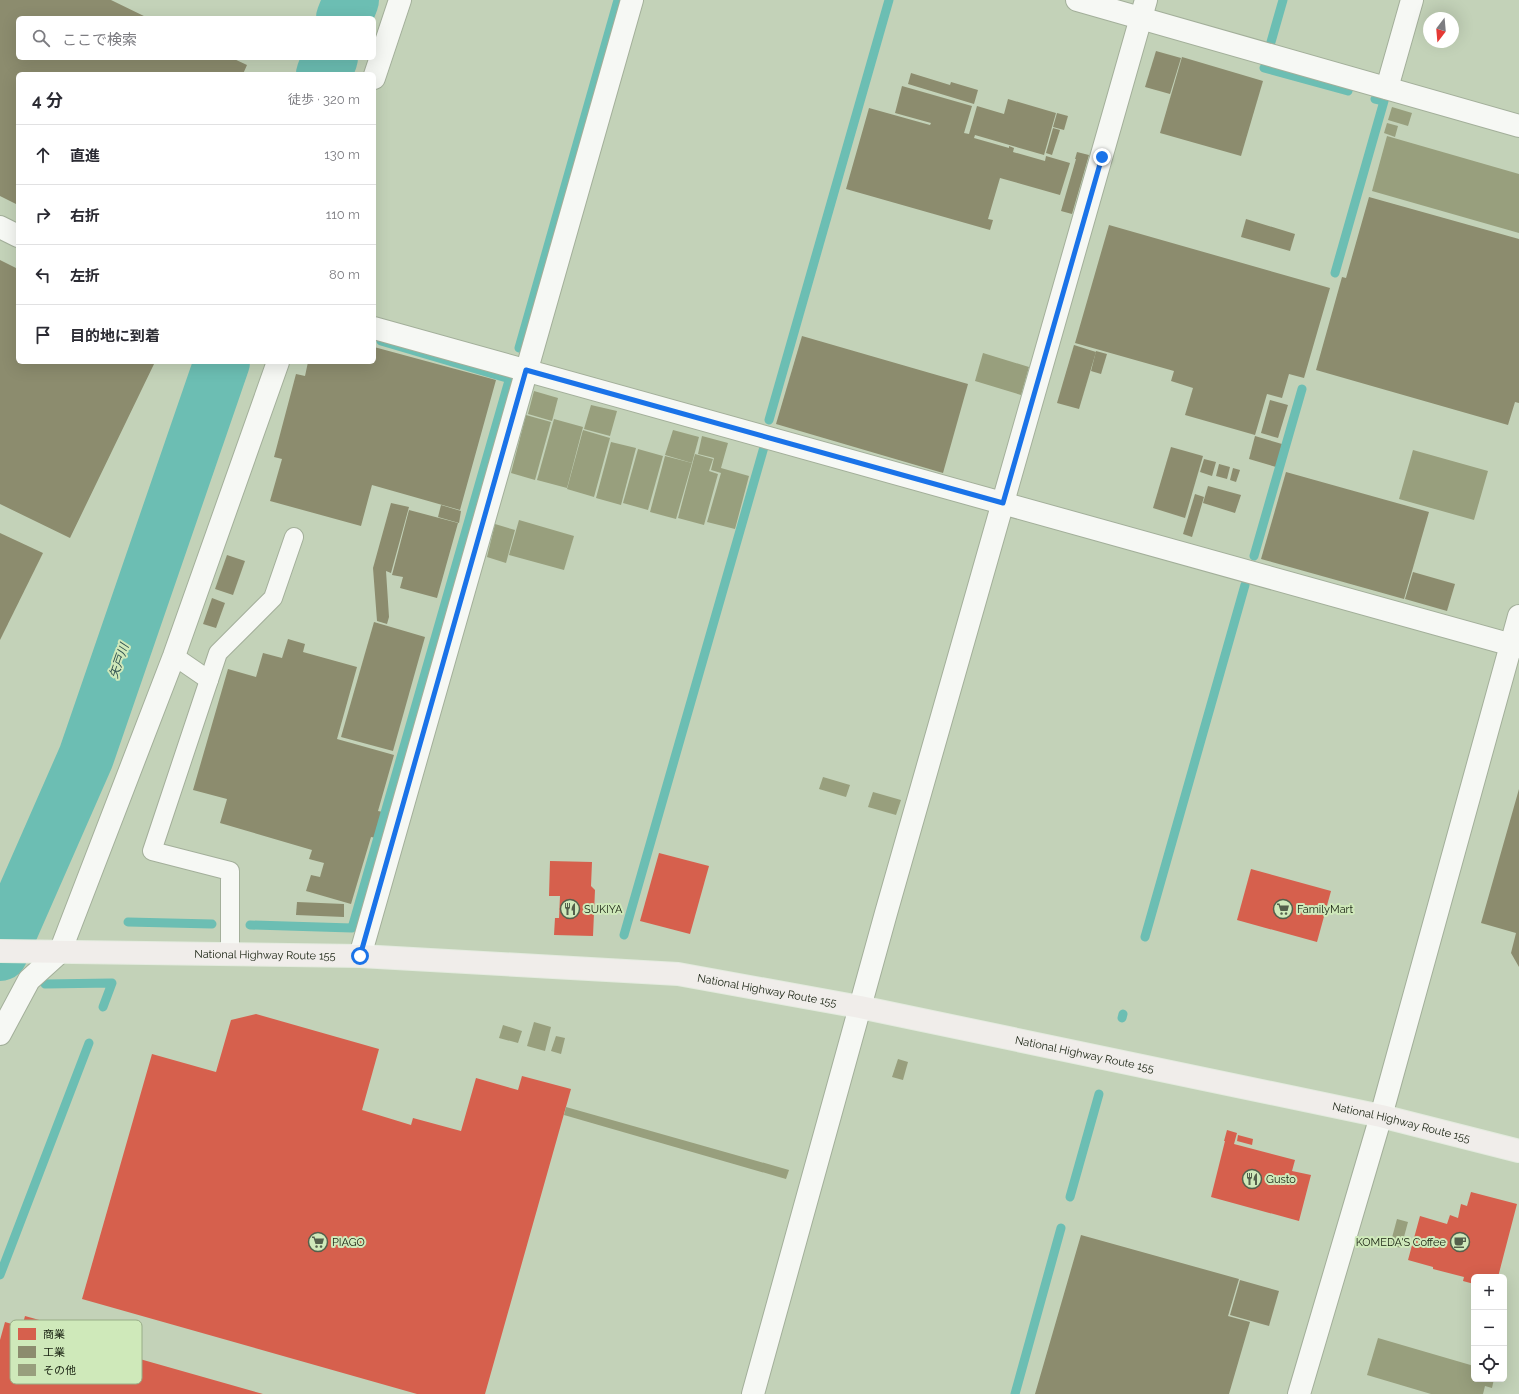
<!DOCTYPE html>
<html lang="ja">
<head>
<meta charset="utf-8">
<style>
  :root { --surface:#fff; --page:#f2f2f3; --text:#2b2b33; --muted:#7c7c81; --line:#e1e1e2 }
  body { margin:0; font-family:Raleway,"Noto Sans JP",sans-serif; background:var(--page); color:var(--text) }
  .controls { position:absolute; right:12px; bottom:12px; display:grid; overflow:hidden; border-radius:6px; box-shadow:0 4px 16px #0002 }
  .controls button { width:36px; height:36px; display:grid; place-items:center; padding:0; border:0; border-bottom:1px solid var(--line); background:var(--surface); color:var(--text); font:20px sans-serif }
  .compass { position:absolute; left:1423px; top:12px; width:36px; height:36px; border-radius:50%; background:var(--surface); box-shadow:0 4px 16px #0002; rotate:196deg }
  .stop { position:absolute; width:12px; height:12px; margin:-9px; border:3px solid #1a73e8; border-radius:50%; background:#fff }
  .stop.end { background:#1a73e8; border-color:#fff; box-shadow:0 1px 4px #0008 }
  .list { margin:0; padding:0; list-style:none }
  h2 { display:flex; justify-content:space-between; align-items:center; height:52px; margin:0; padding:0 16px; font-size:17px }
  h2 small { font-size:13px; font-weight:400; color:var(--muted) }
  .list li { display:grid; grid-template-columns:26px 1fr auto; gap:12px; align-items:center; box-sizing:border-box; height:60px; padding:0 16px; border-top:1px solid var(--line) }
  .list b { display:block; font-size:15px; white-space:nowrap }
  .list em { font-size:13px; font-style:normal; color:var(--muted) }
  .icon { flex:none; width:22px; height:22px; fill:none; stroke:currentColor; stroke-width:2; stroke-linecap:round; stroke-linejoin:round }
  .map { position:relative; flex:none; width:1519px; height:1394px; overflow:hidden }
  .search { position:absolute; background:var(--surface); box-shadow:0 4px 16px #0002; left:16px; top:16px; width:360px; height:44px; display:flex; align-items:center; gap:10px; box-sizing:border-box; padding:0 14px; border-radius:6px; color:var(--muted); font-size:15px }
  .panel { position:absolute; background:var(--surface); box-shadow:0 4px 16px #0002; left:16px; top:72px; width:360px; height:292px; border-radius:6px }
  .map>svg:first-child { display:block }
  .shops { fill:#d6604d }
  .industry { fill:#8c8c6e }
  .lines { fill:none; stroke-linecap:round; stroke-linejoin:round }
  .stream { stroke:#6cbeb3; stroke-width:9 }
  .river { stroke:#6cbeb3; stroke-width:56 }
  .building { fill:#989f7d }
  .service-casing { stroke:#a3af9a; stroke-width:20 }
  .minor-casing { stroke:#a3af9a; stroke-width:24 }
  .tertiary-casing { stroke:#a3af9a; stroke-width:24 }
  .trunk-casing { stroke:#e4ebdf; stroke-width:24 }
  .service { stroke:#f6f8f4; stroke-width:18 }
  .minor { stroke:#f6f8f4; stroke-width:22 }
  .tertiary { stroke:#f6f8f4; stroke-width:22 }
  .trunk { stroke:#f0edea; stroke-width:22 }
  .route { stroke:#1a73e8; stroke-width:5 }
  .labels { text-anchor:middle; stroke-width:4; stroke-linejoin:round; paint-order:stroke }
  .poi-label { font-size:11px; fill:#192211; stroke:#cfe9ba; text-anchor:start }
  .street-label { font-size:11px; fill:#192211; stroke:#cfe9ba }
  .water-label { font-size:12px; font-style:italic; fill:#315251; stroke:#cfe9ba }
  .key { fill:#cfe9ba; stroke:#98ad87; stroke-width:1 }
  .key-label { font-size:11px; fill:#192211 }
</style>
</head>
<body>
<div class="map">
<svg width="1519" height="1394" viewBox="0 0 1519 1394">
  <rect width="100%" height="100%" fill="#c3d2b8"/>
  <!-- shops -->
  <g class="shops">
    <path d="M 659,853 L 709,866 L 690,934 L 640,921 Z"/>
    <path d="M 550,861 L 592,862 L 591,886 L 595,890 L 593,936 L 554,935 L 555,918 L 559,918 L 560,896 L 549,896 Z"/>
    <path d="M 1251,869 L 1331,891 L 1317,942 L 1237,920 Z"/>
    <path d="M 256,1014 L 379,1049 L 362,1110 L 411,1125 L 413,1118 L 461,1131 L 476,1078 L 518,1090 L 522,1076 L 571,1089 L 485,1394 L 417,1394 L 82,1299 L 152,1054 L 216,1072 L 231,1020 Z"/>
    <path d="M 1227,1130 L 1237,1133 L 1234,1144 L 1295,1160 L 1292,1171 L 1311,1175 L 1299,1221 L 1211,1197 L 1225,1141 L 1224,1141 Z"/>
    <path d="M 1238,1135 L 1253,1139 L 1252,1145 L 1237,1141 Z"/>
    <path d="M 1471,1192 L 1517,1204 L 1498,1277 L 1474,1277 L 1474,1284 L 1463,1281 L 1464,1277 L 1433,1269 L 1433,1267 L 1408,1260 L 1420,1216 L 1447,1224 L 1450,1215 L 1458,1218 L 1461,1204 L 1467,1206 Z"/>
    <path d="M 25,1316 L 104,1338 L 101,1348 L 263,1394 L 0,1394 L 0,1340 L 5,1322 L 22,1327 Z"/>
  </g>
  <!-- industry -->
  <g class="industry">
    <path d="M 0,0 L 111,0 L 148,18 L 18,18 L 18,58 L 232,58 L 247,65 L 243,74 L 18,74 L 18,205 L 0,196 Z"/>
    <path d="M 1156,51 L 1181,58 L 1170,94 L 1145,87 Z"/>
    <path d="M 1182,57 L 1263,81 L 1241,156 L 1160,133 Z"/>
    <path d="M 911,73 L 950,85 L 951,82 L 978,90 L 974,104 L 908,84 Z"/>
    <path d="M 902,86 L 972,106 L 964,133 L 969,134 L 977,106 L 1004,114 L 1008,99 L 1056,113 L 1044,155 L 975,135 L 974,138 L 1009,148 L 1009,146 L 1014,148 L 1013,152 L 1045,161 L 1046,156 L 1070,163 L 1060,195 L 1000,178 L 988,219 L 993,220 L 990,230 L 846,189 L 869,108 L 930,125 L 931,123 L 895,113 Z"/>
    <path d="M 1057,113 L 1068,116 L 1064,130 L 1053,127 Z"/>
    <path d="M 1053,128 L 1060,130 L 1052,155 L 1046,153 Z"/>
    <path d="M 1077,152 L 1089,155 L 1072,214 L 1061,211 L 1076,159 L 1075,159 Z"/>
    <path d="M 1369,197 L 1519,239 L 1519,403 L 1515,402 L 1508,425 L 1316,370 L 1342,277 L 1346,278 Z"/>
    <path d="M 1246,219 L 1295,234 L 1290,251 L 1241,237 Z"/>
    <path d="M 1109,225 L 1330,288 L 1304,378 L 1289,374 L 1282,398 L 1267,394 L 1255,435 L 1185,415 L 1193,388 L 1171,381 L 1174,371 L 1075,343 Z"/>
    <path d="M 0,260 L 18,269 L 18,362 L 155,362 L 70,538 L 0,504 Z"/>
    <path d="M 802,336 L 968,384 L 943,473 L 776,424 Z"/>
    <path d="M 1074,345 L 1096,352 L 1079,409 L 1057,403 Z"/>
    <path d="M 374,347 L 496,380 L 460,510 L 372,485 L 361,526 L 270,501 L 282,459 L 274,457 L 296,374 L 305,376 L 308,362 L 374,362 Z"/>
    <path d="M 1096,351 L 1107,354 L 1101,374 L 1091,371 Z"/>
    <path d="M 1270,400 L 1288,405 L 1278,438 L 1261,433 Z"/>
    <path d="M 1255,436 L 1282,444 L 1276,467 L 1249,459 Z"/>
    <path d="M 1171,447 L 1203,456 L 1185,518 L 1153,508 Z"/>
    <path d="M 1204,459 L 1216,462 L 1212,476 L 1200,472 Z"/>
    <path d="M 1219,464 L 1230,467 L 1227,479 L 1216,476 Z"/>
    <path d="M 1233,468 L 1240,470 L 1236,482 L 1230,480 Z"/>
    <path d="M 1286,472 L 1429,512 L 1404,599 L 1261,559 Z"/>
    <path d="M 1208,486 L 1241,495 L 1235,513 L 1203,503 Z"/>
    <path d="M 1195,494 L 1204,497 L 1192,537 L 1183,534 Z"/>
    <path d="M 391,503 L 409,507 L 391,573 L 386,571 L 389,617 L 387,624 L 377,621 L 373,568 Z"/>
    <path d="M 441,505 L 461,511 L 459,523 L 438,517 Z"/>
    <path d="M 409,510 L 458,523 L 437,598 L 400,588 L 403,577 L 392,575 Z"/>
    <path d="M 0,533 L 43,553 L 0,640 Z"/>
    <path d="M 227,555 L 245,561 L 233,595 L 215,589 Z"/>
    <path d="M 1413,572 L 1455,584 L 1447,611 L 1405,599 Z"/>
    <path d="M 212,598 L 225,603 L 216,628 L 203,624 Z"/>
    <path d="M 374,622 L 425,637 L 393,751 L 341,737 Z"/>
    <path d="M 288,639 L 305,644 L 303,652 L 357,667 L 337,739 L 394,755 L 378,811 L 383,812 L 376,838 L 371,837 L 351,904 L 306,891 L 311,875 L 320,877 L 324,863 L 309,859 L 312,850 L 220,823 L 227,799 L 193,790 L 228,669 L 256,677 L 263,653 L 282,658 Z"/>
    <path d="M 1519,789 L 1519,967 L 1511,953 L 1516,933 L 1481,923 Z"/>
    <path d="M 297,902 L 344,904 L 344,917 L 296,915 Z"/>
    <path d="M 1081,1235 L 1239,1279 L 1228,1316 L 1250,1322 L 1229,1394 L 1035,1394 Z"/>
    <path d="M 1240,1280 L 1279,1291 L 1269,1326 L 1230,1315 Z"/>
  </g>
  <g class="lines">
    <!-- stream -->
    <g class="stream">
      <path d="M 1271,42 L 1283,0"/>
      <path d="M 1264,68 L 1348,91"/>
      <path d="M 1335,273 L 1384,101 L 1375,99"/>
      <path d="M 381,341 L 510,379"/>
      <path d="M 519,348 L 618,0"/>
      <path d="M 769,420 L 889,0"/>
      <path d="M 1254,556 L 1302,389"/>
      <path d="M 128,922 L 212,924"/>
      <path d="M 250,925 L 352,928 L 508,384"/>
      <path d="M 624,935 L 764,447"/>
      <path d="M 1145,937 L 1245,585"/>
      <path d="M 45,984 L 112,983 L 103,1007"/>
      <path d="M 1122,1018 L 1123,1014"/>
      <path d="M 1070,1197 L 1099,1094"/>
      <path d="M 0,1275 L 89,1043"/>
      <path d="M 1015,1394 L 1061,1228"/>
    </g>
    <!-- river -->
    <g class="river">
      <path d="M 344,18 L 351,0"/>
      <path d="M 324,74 L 330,58"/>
      <path d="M 0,953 L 86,757 L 222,362"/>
    </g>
  </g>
  <!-- building -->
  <g class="building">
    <path d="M 1392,107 L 1412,113 L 1408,126 L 1388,120 Z"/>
    <path d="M 1387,123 L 1398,126 L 1395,137 L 1384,133 Z"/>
    <path d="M 1387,136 L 1519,174 L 1519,233 L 1372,191 Z"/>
    <path d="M 983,353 L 1029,367 L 1021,395 L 975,381 Z"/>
    <path d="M 534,391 L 558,398 L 552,421 L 528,414 Z"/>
    <path d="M 591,405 L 617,411 L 610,436 L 584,429 Z"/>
    <path d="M 526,415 L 551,422 L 535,480 L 511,473 Z"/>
    <path d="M 554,419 L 583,427 L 567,488 L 537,480 Z"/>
    <path d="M 583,430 L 610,438 L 594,497 L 567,489 Z"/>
    <path d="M 673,430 L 699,437 L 692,463 L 665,455 Z"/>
    <path d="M 702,436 L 728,443 L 721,468 L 749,476 L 735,529 L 707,522 L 721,473 L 711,470 L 714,458 L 698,454 Z"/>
    <path d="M 611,442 L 636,448 L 621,505 L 596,498 Z"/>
    <path d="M 638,449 L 663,456 L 648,510 L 623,503 Z"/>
    <path d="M 1413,450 L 1488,471 L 1474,520 L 1399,499 Z"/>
    <path d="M 695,454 L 713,459 L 709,471 L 718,474 L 704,525 L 678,518 Z"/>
    <path d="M 665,456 L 692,463 L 676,519 L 650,512 Z"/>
    <path d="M 519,520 L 574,536 L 564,570 L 509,555 Z"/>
    <path d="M 495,524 L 515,530 L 506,563 L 487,557 Z"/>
    <path d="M 823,777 L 850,785 L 846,797 L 819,789 Z"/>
    <path d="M 873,792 L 901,800 L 896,815 L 868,807 Z"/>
    <path d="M 534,1022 L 551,1027 L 545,1051 L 527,1046 Z"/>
    <path d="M 503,1025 L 522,1031 L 518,1043 L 499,1038 Z"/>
    <path d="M 556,1036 L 565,1038 L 561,1054 L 551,1051 Z"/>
    <path d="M 898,1059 L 908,1062 L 903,1080 L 892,1077 Z"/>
    <path d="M 566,1107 L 789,1170 L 786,1179 L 564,1115 Z"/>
    <path d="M 1397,1219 L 1408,1222 L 1401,1248 L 1390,1245 Z"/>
    <path d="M 1378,1338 L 1474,1366 L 1474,1379 L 1494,1379 L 1492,1388 L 1485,1386 L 1483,1394 L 1431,1394 L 1367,1375 Z"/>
  </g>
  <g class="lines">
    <!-- service casing -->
    <g class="service-casing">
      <g id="service">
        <path d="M 174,656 L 209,680"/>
        <path d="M 230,955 L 230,871 L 152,851 L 218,653 L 273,598 L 294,537"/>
      </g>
    </g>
    <!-- minor casing -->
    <g class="minor-casing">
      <g id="minor">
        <path d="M 1077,0 L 1519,126"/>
        <path d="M 374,78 L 400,0"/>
        <path d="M 1387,88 L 1412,0"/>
        <path d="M 0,227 L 18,236"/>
        <path d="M 374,328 L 1519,647"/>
        <path d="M 360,956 L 632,0"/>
        <path d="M 0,1034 L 29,980 L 60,952 L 174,656 L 278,362"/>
        <path d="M 753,1394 L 886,913 L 1146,0"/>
      </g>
    </g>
    <!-- tertiary casing -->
    <g class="tertiary-casing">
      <path id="tertiary" d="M 1299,1394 L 1381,1116 L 1519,616"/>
    </g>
    <!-- trunk casing -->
    <g class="trunk-casing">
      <g id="trunk">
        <path id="s1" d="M 0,951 L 360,956 L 678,974 L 860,1007 L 1381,1116 L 1519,1151"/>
      </g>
    </g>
    <!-- service -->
    <use href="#service" class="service"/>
    <!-- minor -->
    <use href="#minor" class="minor"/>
    <!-- tertiary -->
    <use href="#tertiary" class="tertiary"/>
    <!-- trunk -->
    <use href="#trunk" class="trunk"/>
  </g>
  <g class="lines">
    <!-- route -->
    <path class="route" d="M 360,956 L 526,370 L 1003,503 L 1102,157"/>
  </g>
  <!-- icons -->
  <defs>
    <g id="restaurant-ring" transform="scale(1)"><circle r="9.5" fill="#cfe9ba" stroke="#54604b" stroke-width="1.5"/><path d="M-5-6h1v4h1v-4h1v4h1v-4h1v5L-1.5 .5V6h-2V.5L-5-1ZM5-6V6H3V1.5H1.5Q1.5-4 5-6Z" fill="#54604b"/></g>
    <g id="supermarket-ring" transform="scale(1)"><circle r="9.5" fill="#cfe9ba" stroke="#54604b" stroke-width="1.5"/><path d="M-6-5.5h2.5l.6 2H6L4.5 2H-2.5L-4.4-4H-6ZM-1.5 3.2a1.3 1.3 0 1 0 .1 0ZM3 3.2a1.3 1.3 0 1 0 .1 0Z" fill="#54604b"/></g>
    <g id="cafe-ring" transform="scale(1)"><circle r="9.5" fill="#cfe9ba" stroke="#54604b" stroke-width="1.5"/><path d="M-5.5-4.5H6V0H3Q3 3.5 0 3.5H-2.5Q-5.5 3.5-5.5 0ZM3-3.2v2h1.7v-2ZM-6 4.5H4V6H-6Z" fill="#54604b"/></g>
  </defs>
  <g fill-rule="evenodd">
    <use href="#restaurant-ring" x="570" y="909"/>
    <use href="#supermarket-ring" x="1283" y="909"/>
    <use href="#restaurant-ring" x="1252" y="1179"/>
    <use href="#supermarket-ring" x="318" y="1242"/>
    <use href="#cafe-ring" x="1460" y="1242"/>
  </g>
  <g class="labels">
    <!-- poi labels -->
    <g class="poi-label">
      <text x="584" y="913">SUKIYA</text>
      <text x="1297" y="913">FamilyMart</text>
      <text x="1266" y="1183">Gusto</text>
      <text x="332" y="1246">PIAGO</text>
      <text x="1446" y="1246" text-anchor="end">KOMEDA'S Coffee</text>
    </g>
    <!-- street labels -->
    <g class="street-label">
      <text dy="4" stroke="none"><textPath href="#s1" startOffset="265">National Highway Route 155</textPath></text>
      <text dy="4" stroke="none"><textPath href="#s1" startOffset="769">National Highway Route 155</textPath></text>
      <text dy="4" stroke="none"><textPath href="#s1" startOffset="1093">National Highway Route 155</textPath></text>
      <text dy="4" stroke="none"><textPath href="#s1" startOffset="1417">National Highway Route 155</textPath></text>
    </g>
    <!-- water labels -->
    <g class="water-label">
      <text transform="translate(119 661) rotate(-71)" y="4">矢戸川</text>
    </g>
  </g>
  <!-- legend -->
  <rect x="10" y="1320" width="132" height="64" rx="6" class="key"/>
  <rect x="18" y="1328" width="18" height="12" fill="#d6604d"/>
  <rect x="18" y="1346" width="18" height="12" fill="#8c8c6e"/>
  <rect x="18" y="1364" width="18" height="12" fill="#989f7d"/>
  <g class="key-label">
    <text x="43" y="1338">商業</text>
    <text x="43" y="1356">工業</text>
    <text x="43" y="1374">その他</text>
  </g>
</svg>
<div class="controls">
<button>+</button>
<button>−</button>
<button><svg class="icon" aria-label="locate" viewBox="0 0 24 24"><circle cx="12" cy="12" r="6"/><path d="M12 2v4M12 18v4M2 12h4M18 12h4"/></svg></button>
</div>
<svg class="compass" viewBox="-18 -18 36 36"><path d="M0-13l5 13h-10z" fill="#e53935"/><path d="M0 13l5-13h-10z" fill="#7c7c81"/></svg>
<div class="stop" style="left:360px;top:956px"></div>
<div class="stop end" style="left:1102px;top:157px"></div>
<div class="search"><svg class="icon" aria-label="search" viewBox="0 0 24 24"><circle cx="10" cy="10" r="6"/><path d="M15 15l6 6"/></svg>ここで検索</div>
<section class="panel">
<h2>4 分<small>徒歩 · 320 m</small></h2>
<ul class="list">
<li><svg class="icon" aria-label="ahead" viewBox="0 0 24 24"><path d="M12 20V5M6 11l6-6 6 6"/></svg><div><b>直進</b></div><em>130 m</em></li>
<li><svg class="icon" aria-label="right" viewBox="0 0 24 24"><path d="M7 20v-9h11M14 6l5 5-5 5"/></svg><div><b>右折</b></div><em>110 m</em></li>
<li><svg class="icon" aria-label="left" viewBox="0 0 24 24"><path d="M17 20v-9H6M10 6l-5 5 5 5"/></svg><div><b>左折</b></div><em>80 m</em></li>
<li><svg class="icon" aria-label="arrive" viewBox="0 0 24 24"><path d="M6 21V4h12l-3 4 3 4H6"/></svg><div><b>目的地に到着</b></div></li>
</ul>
</section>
</div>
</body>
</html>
